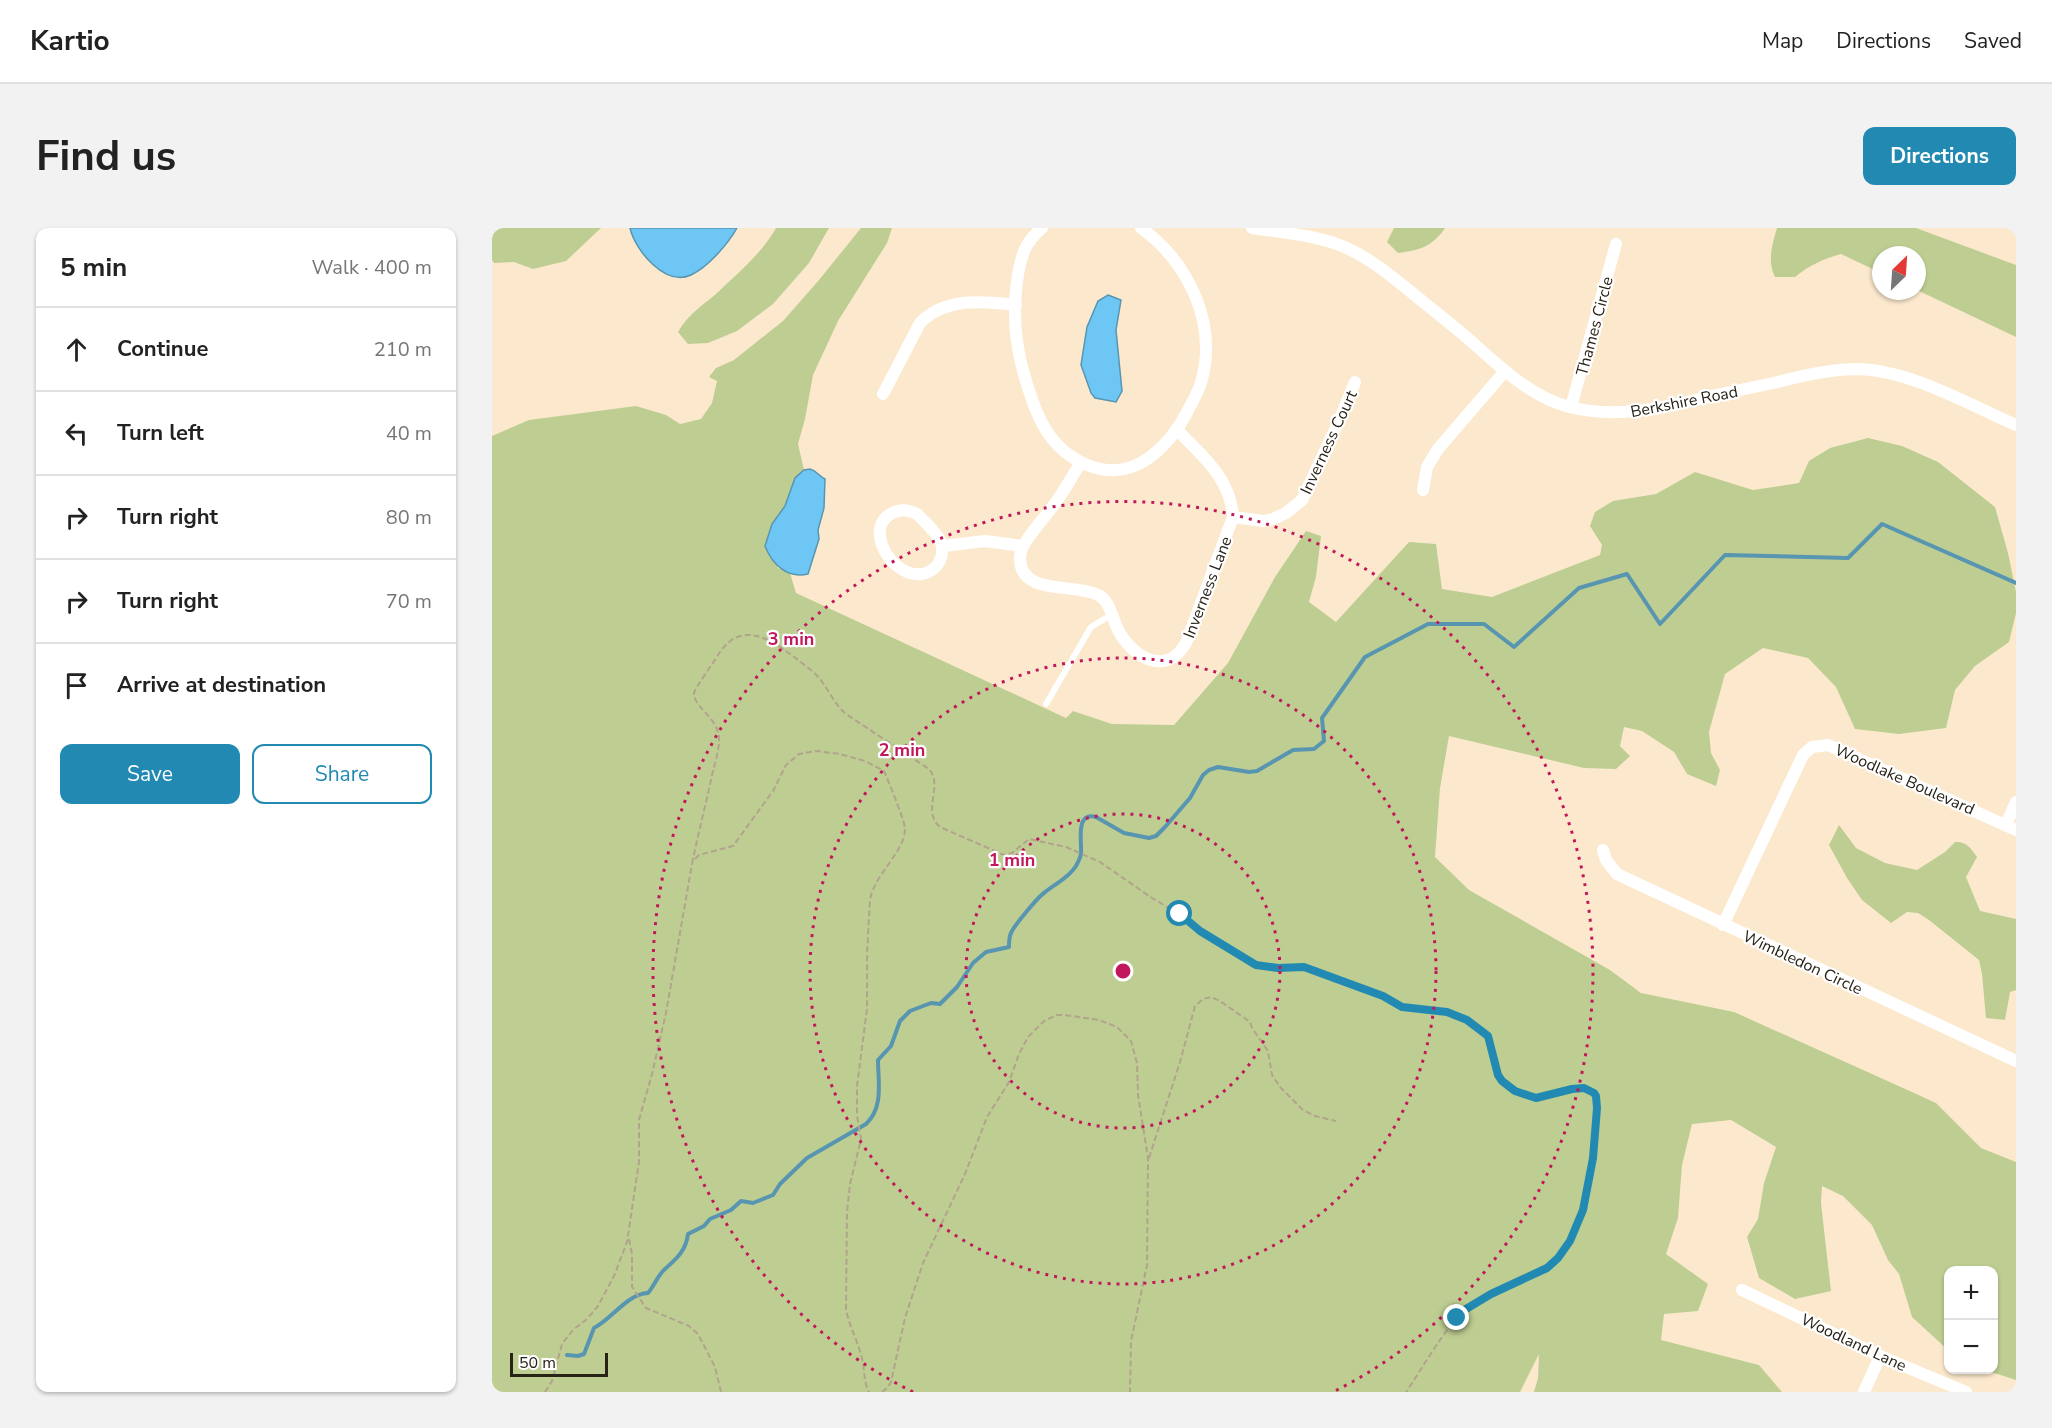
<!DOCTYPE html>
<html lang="en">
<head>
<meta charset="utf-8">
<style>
  :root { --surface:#fff; --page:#f2f2f2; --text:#222; --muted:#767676; --line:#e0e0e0; --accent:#228ab2 }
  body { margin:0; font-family:"Nunito Sans",sans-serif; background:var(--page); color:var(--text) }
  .controls { position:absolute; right:18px; bottom:18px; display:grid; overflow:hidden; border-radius:12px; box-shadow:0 2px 4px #0004 }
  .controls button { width:54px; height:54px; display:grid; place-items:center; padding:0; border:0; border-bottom:2px solid var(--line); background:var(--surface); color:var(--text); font:30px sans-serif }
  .compass { position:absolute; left:1380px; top:18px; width:54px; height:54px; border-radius:50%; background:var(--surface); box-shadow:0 2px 4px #0004; rotate:25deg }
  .scale { position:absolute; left:18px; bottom:15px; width:98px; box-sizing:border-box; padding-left:6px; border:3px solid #282217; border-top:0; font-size:16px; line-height:21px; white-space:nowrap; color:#282217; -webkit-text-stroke:4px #fff; paint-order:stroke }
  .stop { position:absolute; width:18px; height:18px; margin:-14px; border:4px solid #228ab2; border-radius:50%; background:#fff }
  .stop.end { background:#228ab2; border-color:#fff; box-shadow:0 2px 6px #0008 }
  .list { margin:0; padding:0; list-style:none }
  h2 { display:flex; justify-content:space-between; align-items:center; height:78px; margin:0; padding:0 24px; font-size:26px }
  h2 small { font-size:20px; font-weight:400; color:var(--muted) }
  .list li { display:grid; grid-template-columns:39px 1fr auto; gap:18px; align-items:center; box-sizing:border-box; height:84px; padding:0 24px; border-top:2px solid var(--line) }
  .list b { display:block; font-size:22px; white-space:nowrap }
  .list em { font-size:20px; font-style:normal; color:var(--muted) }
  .actions { display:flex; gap:12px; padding:18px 24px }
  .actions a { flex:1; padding:14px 0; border:2px solid var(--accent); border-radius:12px; text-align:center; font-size:21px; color:var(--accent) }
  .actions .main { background:var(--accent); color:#fff }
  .icon { flex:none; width:33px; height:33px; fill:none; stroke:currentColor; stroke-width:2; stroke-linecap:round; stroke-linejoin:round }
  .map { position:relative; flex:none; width:1524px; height:1164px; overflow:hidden; border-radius:12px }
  header { display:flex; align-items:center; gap:36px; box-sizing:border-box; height:84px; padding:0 30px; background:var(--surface); border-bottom:2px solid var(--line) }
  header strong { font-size:28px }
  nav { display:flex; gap:33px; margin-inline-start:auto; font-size:21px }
  .intro { display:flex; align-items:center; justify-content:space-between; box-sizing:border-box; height:144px; padding:0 36px }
  h1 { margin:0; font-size:42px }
  .button { padding:15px 27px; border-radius:12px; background:var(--accent); color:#fff; font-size:21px; font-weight:700 }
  main { display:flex; gap:36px; padding:0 36px }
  aside { flex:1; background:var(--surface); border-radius:12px; box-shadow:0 2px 4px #0004 }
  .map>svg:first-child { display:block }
  .green { fill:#bece92 }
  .water { fill:#6dc6f3; stroke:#5895b1; stroke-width:1.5 }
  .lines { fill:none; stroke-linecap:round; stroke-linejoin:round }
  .stream { stroke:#5895b1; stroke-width:4 }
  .path { stroke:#b2a38d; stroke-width:2; stroke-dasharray:6 3; stroke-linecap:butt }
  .service { stroke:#fff; stroke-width:6 }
  .minor { stroke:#fff; stroke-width:12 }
  .route { stroke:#228ab2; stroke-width:8 }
  .ring { fill:none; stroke:#c2185b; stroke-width:3; stroke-dasharray:3 6 }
  .labels { text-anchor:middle; stroke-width:4.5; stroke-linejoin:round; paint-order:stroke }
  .street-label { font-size:16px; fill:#282217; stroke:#fff }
  .centre { fill:#c2185b; stroke:#fff; stroke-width:3 }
  .ring-label { font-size:18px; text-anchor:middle; font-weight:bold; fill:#c2185b; stroke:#fff; stroke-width:4.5; stroke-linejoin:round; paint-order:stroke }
</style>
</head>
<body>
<header>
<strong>Kartio</strong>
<nav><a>Map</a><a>Directions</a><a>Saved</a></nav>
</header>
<div class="intro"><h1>Find us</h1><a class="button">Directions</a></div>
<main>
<aside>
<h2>5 min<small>Walk · 400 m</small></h2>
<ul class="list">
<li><svg class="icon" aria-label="ahead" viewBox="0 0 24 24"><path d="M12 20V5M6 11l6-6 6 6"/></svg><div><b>Continue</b></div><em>210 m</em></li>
<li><svg class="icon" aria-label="left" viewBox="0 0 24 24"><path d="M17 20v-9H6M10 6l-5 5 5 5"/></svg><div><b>Turn left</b></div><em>40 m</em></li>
<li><svg class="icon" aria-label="right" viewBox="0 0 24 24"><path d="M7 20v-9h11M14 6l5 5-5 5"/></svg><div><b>Turn right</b></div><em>80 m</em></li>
<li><svg class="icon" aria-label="right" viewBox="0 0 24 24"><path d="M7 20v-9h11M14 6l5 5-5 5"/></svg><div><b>Turn right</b></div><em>70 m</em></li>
<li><svg class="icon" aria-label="arrive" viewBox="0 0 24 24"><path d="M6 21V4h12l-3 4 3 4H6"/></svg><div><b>Arrive at destination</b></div></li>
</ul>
<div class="actions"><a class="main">Save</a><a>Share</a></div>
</aside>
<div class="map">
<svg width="1524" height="1164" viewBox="0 0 1524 1164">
  <rect width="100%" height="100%" fill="#fce9cd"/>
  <!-- green -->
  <g class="green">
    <path d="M 0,0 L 109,0 L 74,33 L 41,41 L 22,34 L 2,35 L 0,32 Z"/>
    <path d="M 284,0 L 337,0 L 317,35 L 281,76 L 245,103 L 216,115 L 196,116 L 186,104 C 196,86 210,78 225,65 C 246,45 270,25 284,0 Z"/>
    <path d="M 369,0 L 400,0 L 395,15 L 346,93 L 321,147 L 313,191 L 306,216 L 312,242 L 303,250 L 293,278 L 280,296 L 286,340 L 298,345 L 304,365 L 574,490 L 581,483 L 620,496 L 682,497 L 736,435 L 783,349 L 814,303 L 829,308 L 824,349 L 817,374 L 844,394 L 917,314 L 944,316 L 950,361 L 1000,369 L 1108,327 L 1110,317 L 1098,298 L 1103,284 L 1121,273 L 1164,266 L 1203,244 L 1261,262 L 1307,255 L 1317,233 L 1338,220 L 1376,210 L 1410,218 L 1446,234 L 1503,279 L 1516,325 L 1524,364 L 1524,385 L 1517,414 L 1483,438 L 1463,462 L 1454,500 L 1407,506 L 1363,501 L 1344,459 L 1316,430 L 1271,420 L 1233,446 L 1217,504 L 1219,525 L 1228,542 L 1224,558 L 1195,546 L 1182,524 L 1150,503 L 1132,499 L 1128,518 L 1138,528 L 1124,541 L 1092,540 L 957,508 L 948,560 L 943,629 L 977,662 L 1118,742 L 1149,765 L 1242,784 L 1420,864 L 1444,875 L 1489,920 L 1524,934 L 1524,1152 L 1493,1142 L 1502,1142 L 1502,1042 L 1456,1042 L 1456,1122 L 1420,1089 L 1407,1046 L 1396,1032 L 1380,997 L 1351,968 L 1330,958 L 1329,975 L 1339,1063 L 1303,1071 L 1267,1050 L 1255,1009 L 1266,991 L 1272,955 L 1284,919 L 1239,892 L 1200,896 L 1190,937 L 1186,990 L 1174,1026 L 1216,1056 L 1206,1083 L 1172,1086 L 1169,1112 L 1267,1137 L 1290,1164 L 1042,1164 L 1046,1150 L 1047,1126 L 1028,1164 L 0,1164 L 0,208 L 37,192 L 144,178 L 174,187 L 188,196 L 209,191 L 220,175 L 225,153 L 217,149 L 224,140 L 242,132 L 291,93 L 327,52 Z"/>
    <path d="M 902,0 L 953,0 C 940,19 928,22 906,25 L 895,14 Z"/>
    <path d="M 1285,0 L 1424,0 L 1524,37 L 1524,109 L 1425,62 L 1425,27 L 1389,27 L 1389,45 L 1349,26 C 1331,31 1318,37 1303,49 L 1283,49 C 1275,33 1280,17 1285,0 Z"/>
    <path d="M 1347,597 L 1364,620 L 1393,635 L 1425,642 L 1453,624 L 1463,614 C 1474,613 1479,620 1485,629 L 1474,649 L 1488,683 L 1524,691 L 1524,762 L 1518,764 L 1513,792 L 1494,790 L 1490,746 L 1487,732 L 1437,692 L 1426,685 L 1415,684 L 1399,695 L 1370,672 L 1355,650 L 1337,617 Z"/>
  </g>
  <!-- water -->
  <g class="water">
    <path d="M 138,0 L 245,0 C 236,16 216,39 199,47 C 173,59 143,22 138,0 Z"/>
    <path d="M 616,67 L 629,72 L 624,102 L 630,163 L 624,174 L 603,170 L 599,165 L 589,137 L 595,99 L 606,73 Z"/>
    <path d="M 318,241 C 325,243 327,248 333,251 L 332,280 L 326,302 L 327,311 L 316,346 C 295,351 280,336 273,318 L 280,296 L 293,278 L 303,250 L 312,242 Z"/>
  </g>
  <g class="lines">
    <!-- stream -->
    <path class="stream" d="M 75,1127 L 86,1128 L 92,1126 L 102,1100 C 120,1091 135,1066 156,1065 C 162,1058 166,1047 173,1041 C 184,1031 194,1023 196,1006 L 212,998 L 218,991 L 239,982 L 249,973 L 261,975 L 281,967 L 288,956 L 315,930 L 374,896 C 392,879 386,854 386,832 L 399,818 L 408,793 L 418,783 L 439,775 L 448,776 L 465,759 L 481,735 L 494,724 L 517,719 C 517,715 517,709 519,705 C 521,699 546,669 552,665 C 562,656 576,651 584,638 C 586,634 589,629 589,625 C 590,614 583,583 604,589 L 632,605 L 657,610 L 664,608 L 673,599 L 698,570 L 711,547 L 717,542 L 726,539 L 757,544 L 765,543 L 801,522 L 822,521 L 832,513 L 830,490 L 873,429 L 936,396 L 992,396 L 1022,419 L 1087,360 L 1135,346 L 1168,396 L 1233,327 L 1356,330 L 1390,296 L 1524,355"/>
    <!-- path -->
    <g class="path">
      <path d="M 203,631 L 207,627 L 241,618 L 281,563 L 294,537 L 307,526 L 324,523 L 348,526 L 373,533 L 392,543 C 396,552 412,591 413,600 C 413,606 411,613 408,618 C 399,636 383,650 378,671 L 375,726 L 375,781 L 365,858 L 365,888 L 369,911 L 358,956 L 355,984 L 354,1081 C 357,1098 365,1111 369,1127 C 373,1139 371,1153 377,1164"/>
      <path d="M 200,636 C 206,606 214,576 220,547 C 223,535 227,523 227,511 C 227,490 201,479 202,465 C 203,460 222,434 226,427 C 249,390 280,412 306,432 C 313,438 322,443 327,450 C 337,462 342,476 354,486 L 437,541 C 452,558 429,583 448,599 L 512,627 L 520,625 L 537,611 L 574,619 L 608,634 L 660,670 L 694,690 L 708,703 L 759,735 L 786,740 L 812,739 L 891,768 L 910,779 L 955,784 L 975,792 L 996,808 L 1006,847 L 1010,853 L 1023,863 L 1044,870 L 1080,861 L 1098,861 L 1104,868 L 1105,873 C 1105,920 1099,1012 1055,1040 C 1029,1057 993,1062 970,1085 C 951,1103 930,1141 914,1164"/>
      <path d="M 657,930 L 688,834 L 703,778 L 711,771 L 719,769 L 728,773 L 758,794 L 760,800 L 776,823 L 780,847 L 788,859 L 811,882 L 823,888 L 844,893"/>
      <path d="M 137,1011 L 140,1026 L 140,1059 L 154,1080 L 197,1098 L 206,1106 L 223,1139 L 229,1164"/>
      <path d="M 53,1164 L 60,1153 L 70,1116 L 81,1102 L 95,1091 L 106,1078 L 122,1048 L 135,1014 L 147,934 L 147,892 L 160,846 L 174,785 L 200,636"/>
      <path d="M 390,1164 L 395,1160 L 399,1154 L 413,1090 L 431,1035 L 473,946 L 495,889 L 517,854 L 527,826 L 536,809 L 552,793 L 565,787 L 573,787 L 607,792 L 625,799 L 639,813 L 645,835 L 646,867 L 656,930 L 655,1037 L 639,1113 L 638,1164"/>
    </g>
    <!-- service -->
    <path class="service" d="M 554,476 L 599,399 L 619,387"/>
    <!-- minor -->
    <g class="minor">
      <path d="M 550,0 C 543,6 537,12 533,21 C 522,47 521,92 526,119 C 529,140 541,179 551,197 C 568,228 606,252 642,238 C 663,230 682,208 693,188 C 699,176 707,164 710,151 C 725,94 696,34 649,0"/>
      <path d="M 760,0 C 792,5 827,7 857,21 C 882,33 903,51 924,68 C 942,83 962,98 980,114 C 1008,139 1039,169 1077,179 C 1129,192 1178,178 1229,166 C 1248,162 1267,158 1286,154 C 1312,147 1340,141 1367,141 C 1420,143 1476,176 1524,197"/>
      <path d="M 391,166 L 428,95 C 453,69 491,73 524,77"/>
      <path d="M 1079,179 L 1124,16"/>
      <path d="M 588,236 C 580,248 573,262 564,274 C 553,289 540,303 531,318 C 529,322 528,327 528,331 C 529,369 585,354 608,368 C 619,375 621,393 627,404 C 643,430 674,449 694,415 L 741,289 C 739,251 710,227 684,201"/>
      <path d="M 931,262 L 935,239 L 946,221 L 1013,143"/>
      <path d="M 412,282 C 416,283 422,284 425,286 C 428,289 432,293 435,296 C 445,307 455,316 448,332 C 445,340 439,344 430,346 C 395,350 365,287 412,282 Z"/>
      <path d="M 741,289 L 772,293 L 781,291 L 794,285 L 810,272 L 847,193 L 863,154"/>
      <path d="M 451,318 L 493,313 L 531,318"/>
      <path d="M 1514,597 L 1524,574"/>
      <path d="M 1111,622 L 1114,632 L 1125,646 L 1524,833"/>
      <path d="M 1231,697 L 1311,527 L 1320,519 L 1336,517 L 1524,602"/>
      <path d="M 1250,1062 L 1388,1128 L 1474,1164"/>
      <path d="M 1372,1164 L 1388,1128"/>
    </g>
  </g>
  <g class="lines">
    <!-- route -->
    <path class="route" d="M 688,686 L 708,703 L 764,737 L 786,740 L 812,739 L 891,768 L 910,779 L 955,784 L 975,792 L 996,808 L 1006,847 L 1010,853 L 1023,863 L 1044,870 L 1080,861 L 1092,860 L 1102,865 L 1104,868 L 1105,880 L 1101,930 L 1091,982 L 1078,1013 L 1066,1030 L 1055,1040 L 999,1066 L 974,1081 L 965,1090"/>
  </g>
  <!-- distance rings -->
  <g class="ring">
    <circle cx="631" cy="743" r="157"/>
    <circle cx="631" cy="743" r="313"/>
    <path d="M421 1164A470 470 0 1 1 841 1164"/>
  </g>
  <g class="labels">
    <!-- street labels -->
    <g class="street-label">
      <text transform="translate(1102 98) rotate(-75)" y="6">Thames Circle</text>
      <text transform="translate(1192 173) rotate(-11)" y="6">Berkshire Road</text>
      <text transform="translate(836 214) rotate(-65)" y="6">Inverness Court</text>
      <text transform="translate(715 359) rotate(-69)" y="6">Inverness Lane</text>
      <text transform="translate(1413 551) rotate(24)" y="6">Woodlake Boulevard</text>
      <text transform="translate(1311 734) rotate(25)" y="6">Wimbledon Circle</text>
      <text transform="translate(1362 1114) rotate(25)" y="6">Woodland Lane</text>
    </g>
  </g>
  <circle cx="631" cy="743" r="9" class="centre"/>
  <g class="ring-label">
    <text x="299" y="417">3 min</text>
    <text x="410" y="528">2 min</text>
    <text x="520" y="638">1 min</text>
  </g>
</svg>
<div class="controls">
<button>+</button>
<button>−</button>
</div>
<svg class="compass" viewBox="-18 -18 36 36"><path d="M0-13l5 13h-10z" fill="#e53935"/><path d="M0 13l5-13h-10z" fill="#767676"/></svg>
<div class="scale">50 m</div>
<div class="stop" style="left:688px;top:686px"></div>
<div class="stop end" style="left:965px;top:1090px"></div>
</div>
</main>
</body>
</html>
